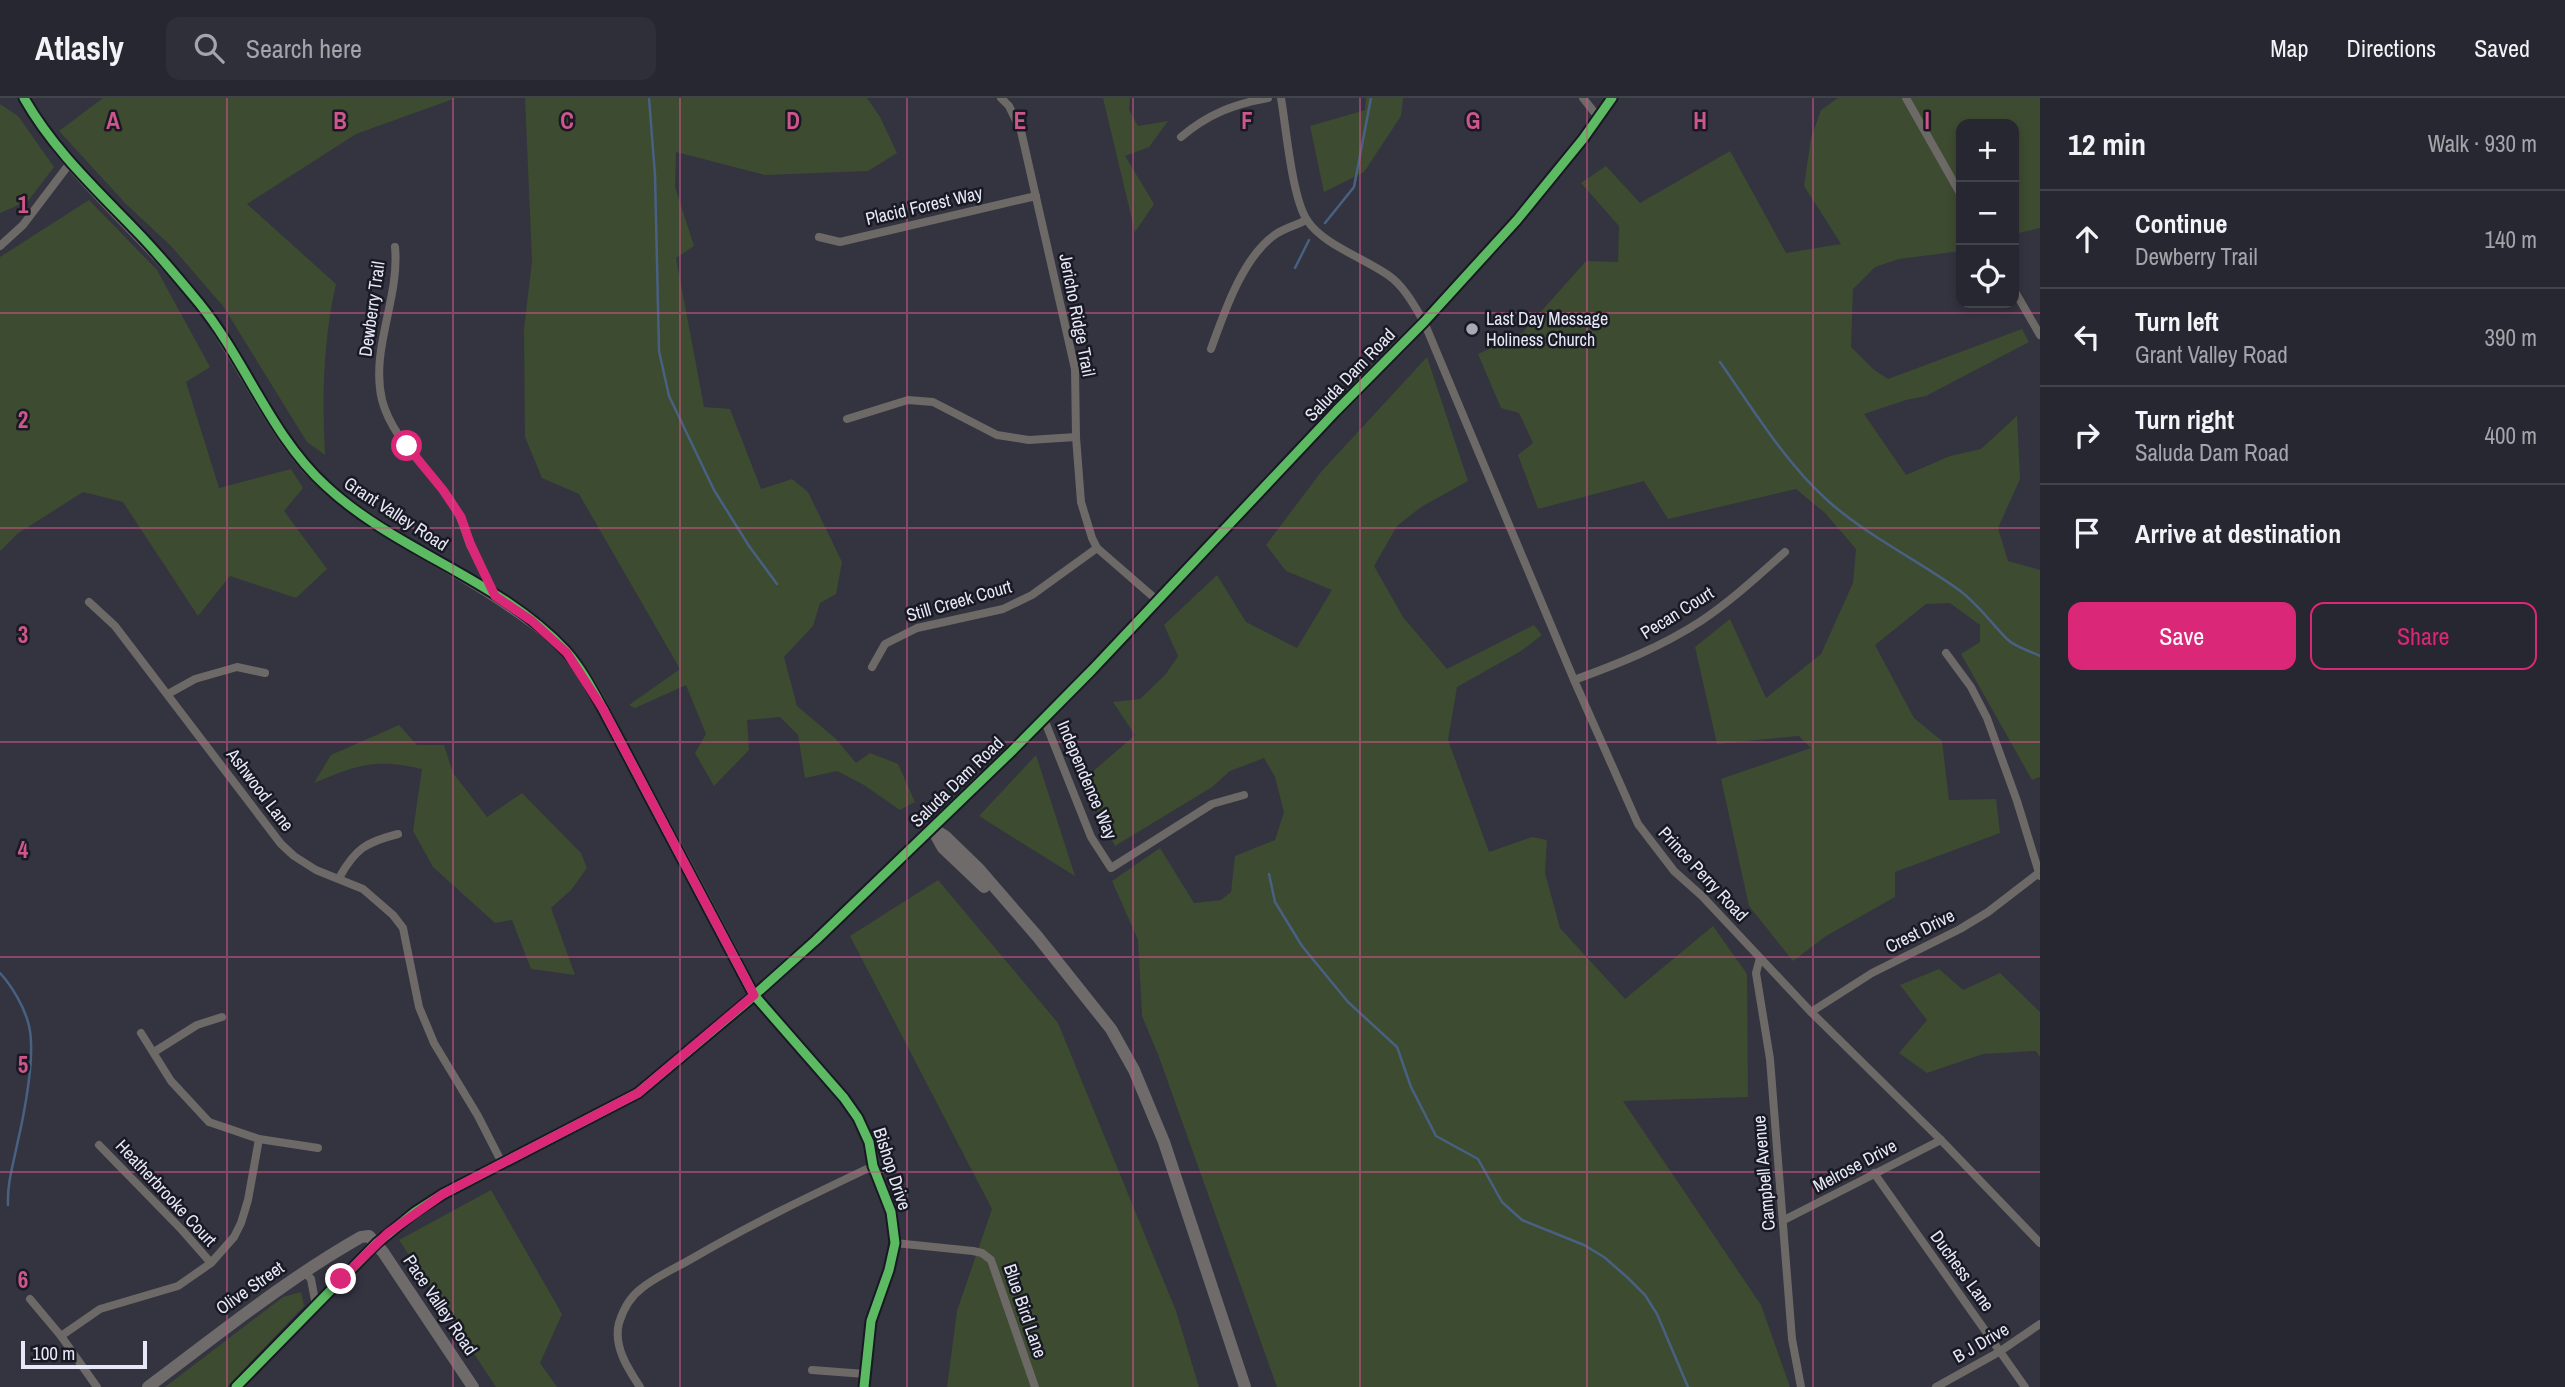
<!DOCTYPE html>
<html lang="en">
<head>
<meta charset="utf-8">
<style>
  :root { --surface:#262730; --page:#2e2f38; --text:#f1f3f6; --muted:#a4a5ab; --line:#42444c; --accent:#db2777 }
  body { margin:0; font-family:"Archivo Narrow",sans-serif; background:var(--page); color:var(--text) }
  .controls { position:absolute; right:21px; top:21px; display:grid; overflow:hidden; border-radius:14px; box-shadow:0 4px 10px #0003 }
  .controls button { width:63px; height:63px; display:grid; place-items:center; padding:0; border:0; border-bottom:2px solid var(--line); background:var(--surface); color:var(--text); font:35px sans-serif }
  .scale { position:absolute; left:21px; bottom:18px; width:126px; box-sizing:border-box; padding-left:7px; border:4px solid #e6e8f7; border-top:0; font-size:19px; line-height:24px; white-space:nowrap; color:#e6e8f7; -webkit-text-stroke:5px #181923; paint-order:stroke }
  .stop { position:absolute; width:21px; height:21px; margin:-16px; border:5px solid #db2777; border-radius:50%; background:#fff }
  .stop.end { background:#db2777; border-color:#fff; box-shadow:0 2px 7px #0008 }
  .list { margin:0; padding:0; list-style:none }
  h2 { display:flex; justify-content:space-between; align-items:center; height:91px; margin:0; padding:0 28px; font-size:30px }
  h2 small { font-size:23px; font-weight:400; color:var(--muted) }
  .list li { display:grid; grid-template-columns:46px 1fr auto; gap:21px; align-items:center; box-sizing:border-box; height:98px; padding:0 28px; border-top:2px solid var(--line) }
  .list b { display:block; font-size:26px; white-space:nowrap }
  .list p { margin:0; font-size:23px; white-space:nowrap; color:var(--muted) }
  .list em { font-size:23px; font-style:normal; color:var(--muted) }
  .actions { display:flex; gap:14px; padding:21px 28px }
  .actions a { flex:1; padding:16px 0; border:2px solid var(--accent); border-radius:14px; text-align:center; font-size:24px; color:var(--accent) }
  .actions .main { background:var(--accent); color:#fff }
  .icon { flex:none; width:38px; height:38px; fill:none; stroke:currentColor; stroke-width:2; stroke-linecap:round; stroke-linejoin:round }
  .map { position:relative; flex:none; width:2040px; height:1289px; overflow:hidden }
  header { display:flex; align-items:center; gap:42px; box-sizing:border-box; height:98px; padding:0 35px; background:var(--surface); border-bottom:2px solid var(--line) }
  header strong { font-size:33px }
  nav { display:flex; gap:38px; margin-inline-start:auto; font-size:24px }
  .search { width:490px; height:63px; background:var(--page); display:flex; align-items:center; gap:18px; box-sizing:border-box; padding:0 24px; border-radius:14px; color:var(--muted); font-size:26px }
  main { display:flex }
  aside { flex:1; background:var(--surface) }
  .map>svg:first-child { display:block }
  .green { fill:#3d4b30 }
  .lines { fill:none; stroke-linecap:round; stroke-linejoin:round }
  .stream { stroke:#486182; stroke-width:2.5 }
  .street { stroke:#6d6966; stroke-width:8 }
  .secondary { stroke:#6f6b6a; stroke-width:12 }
  .cycleway-casing { stroke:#181923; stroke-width:13 }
  .cycleway { stroke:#5cba63; stroke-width:9 }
  .route { stroke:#db2777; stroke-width:9 }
  .grid { fill:none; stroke:#cd568a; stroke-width:2; stroke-opacity:0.55 }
  .poi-dot { fill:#a7a9b7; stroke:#181923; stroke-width:2.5 }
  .labels { text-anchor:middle; stroke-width:5; stroke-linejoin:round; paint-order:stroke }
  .street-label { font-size:18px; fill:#e6e8f7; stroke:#181923 }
  .poi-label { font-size:18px; fill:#e6e8f7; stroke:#181923; text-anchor:start }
  .grid-label { font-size:23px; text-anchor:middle; font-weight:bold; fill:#cd568a; stroke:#181923; stroke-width:5; stroke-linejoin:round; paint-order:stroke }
</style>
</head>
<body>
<header>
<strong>Atlasly</strong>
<div class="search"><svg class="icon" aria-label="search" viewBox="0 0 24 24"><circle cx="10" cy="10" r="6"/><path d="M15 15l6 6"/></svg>Search here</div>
<nav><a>Map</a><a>Directions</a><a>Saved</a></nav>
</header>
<main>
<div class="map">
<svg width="2040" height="1289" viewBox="0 0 2040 1289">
  <rect width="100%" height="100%" fill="#333440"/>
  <!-- green -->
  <g class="green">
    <path d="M 103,0 L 456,0 L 356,36 L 247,106 L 336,186 C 323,242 322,300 325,357 L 307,344 L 223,208 L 171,148 L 126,106 L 59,33 Z"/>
    <path d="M 525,0 L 867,0 L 880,19 L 897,55 L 868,73 L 765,77 L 676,54 L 675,89 L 694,148 L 676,160 L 704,309 L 730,311 L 761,391 L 792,381 L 808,394 L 842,464 L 836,496 L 820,505 L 813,528 L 784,559 L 797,608 L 836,641 L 856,665 L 870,655 L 898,666 L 915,704 L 900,712 L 864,687 L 837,673 L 805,680 L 798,637 L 780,619 L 747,622 L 749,652 L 714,688 L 695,655 L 706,636 L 686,587 L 635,610 L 629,607 L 680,571 L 579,396 L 542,380 L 525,339 L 524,231 L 532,163 Z"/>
    <path d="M 1103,0 L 1130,0 L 1129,12 L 1138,28 L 1168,23 L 1149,49 L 1125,58 L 1154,106 L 1135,134 Z"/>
    <path d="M 1366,0 L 1403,0 L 1401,18 L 1364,74 L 1324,94 L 1310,28 L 1365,12 Z"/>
    <path d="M 1838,0 L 2040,0 L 2040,130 L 2014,136 L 2014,26 L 1961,26 L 1961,153 L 1899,161 L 1875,169 L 1853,191 L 1851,249 L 1873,271 L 1888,281 L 2022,231 L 2029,244 L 1926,298 L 1906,302 L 1864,316 L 1906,377 L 1950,358 L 1981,351 L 2017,318 L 2020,381 L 1998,430 L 2008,463 L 2040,472 L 2040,679 L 2032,682 L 1961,556 L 1980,544 L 1980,527 L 1950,505 L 1926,506 L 1875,547 L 1914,620 L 1942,643 L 1949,702 L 1996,701 L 2000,735 L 1895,774 L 1895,799 L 1826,838 L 1793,863 L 1749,808 L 1721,681 L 1811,650 L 1799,638 L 1717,646 L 1695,549 L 1730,521 L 1766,600 L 1821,556 L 1853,485 L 1856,451 L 1825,415 L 1796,391 L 1668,421 L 1644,383 L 1538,411 L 1518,357 L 1533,345 L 1519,315 L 1501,310 L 1478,256 L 1522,235 L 1586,163 L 1618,164 L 1619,128 L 1581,85 L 1606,68 L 1640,105 L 1730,53 L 1786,155 L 1841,146 L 1804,88 L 1811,40 L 1821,12 Z"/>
    <path d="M 0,6 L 18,18 L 54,69 L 28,103 L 0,115 Z"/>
    <path d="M 89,102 L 157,172 L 210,269 L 186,284 L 219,390 L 291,371 L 303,390 L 284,413 L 327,471 L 296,500 L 230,478 L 198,518 L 123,404 L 83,394 L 17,436 L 0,453 L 0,159 Z"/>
    <path d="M 1427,259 L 1468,383 L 1421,409 L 1397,428 L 1374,468 L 1403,519 L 1447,571 L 1534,527 L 1542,537 L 1521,553 L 1457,589 L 1448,642 L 1489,754 L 1532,739 L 1547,742 L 1545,775 L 1560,830 L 1625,901 L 1713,828 L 1747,876 L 1748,999 L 1623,1003 L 1761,1207 L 1790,1289 L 1277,1289 L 1159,959 L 1142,918 L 1138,842 L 1112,783 L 1160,750 L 1194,805 L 1221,802 L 1231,794 L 1235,758 L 1275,742 L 1284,714 L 1275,679 L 1264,660 L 1230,673 L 1212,689 L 1115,748 L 1082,683 L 1135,637 L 1113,604 L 1140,601 L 1166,576 L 1178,558 L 1164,527 L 1217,477 L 1246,524 L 1297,550 L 1332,492 L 1286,473 L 1266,447 L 1321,374 Z"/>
    <path d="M 399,627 L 417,647 L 444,647 L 453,675 L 487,719 L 522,695 L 581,755 L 587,770 L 571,792 L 551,810 L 575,877 L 531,871 L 512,822 L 495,825 L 433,769 L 413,733 L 422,671 C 375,660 357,667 314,685 L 331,657 Z"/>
    <path d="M 1036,657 L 1075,778 L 979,718 Z"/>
    <path d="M 938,782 L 1058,925 L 1176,1213 L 1199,1289 L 947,1289 L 957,1213 L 992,1111 L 850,838 Z"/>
    <path d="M 1939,871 L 1963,892 L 2000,875 L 2040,914 L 2040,959 L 2036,953 L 1983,956 L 1927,975 L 1899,955 L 1927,922 L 1900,887 Z"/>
    <path d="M 491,1092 L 562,1216 L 540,1265 L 557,1289 L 496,1289 L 399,1142 Z"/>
    <path d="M 301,1194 L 304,1208 L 227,1289 L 165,1289 L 283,1199 Z"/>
  </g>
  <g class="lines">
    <!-- stream -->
    <g class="stream">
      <path d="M 649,0 L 655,77 L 659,253 L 669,298 L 714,392 L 749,448 L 777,486"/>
      <path d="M 1325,125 L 1354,89 L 1371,0"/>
      <path d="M 1295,170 L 1309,142"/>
      <path d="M 1720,264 C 1753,311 1784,363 1827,402 C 1867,438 1916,461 1959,492 C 1978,506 1991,525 2007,541 C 2015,549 2030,553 2040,558"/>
      <path d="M 1269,776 L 1275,804 L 1302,848 L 1348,904 L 1397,949 L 1411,989 L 1436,1038 L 1478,1061 L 1502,1104 L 1522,1122 L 1584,1147 L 1604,1159 L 1628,1180 L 1645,1197 L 1657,1216 L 1688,1289"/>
      <path d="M 0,875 C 12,888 25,910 29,928 C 36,957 24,1017 17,1047 C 13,1067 7,1086 8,1107"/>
    </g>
    <!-- street -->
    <g class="street">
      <path d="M 1001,0 L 1009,8 L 1021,33 L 1075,271 L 1076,339 L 1081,404 L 1092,440 L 1097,450 L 1158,503"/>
      <path d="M 1281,0 C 1286,29 1292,100 1307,122 C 1322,146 1364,160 1388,177 C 1404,188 1414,207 1424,224 L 1574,582 L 1638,726 L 1674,773 L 1702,798 L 1811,914 L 1941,1042 L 2040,1145"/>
      <path d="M 1583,0 L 1598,19"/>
      <path d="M 1906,0 L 1961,97"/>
      <path d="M 1181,39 C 1208,16 1234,6 1268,0"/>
      <path d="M 819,139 L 840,144 L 1036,98"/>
      <path d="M 0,148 L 23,127 L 70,65"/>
      <path d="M 395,149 C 400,200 370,251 382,302 C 393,344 432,372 454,408 C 462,420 465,433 470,447 C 478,463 486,479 494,495"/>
      <path d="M 2014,192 L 2040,237"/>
      <path d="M 1211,251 C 1224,215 1243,158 1276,136 C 1285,130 1297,127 1306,122"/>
      <path d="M 847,321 L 908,302 L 933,304 L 997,337 L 1029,342 L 1076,339"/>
      <path d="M 89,504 L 115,528 L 281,746 L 294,758 L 316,772 L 363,791 L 393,817 L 403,830 L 419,909 L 434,945 L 478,1018 L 502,1065"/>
      <path d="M 1946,555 L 1971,589 L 1987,620 L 2017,703 L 2040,778"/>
      <path d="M 872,569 L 885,546 L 917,530 L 1003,511 L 1032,497 L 1097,450"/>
      <path d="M 1574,582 C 1618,566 1661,549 1701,523 C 1731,503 1758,478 1785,454"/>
      <path d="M 168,596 L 195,581 L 237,569 L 265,575"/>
      <path d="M 1044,621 L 1091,739 L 1111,770 L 1212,706 L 1244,697"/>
      <path d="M 339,780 C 355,751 366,744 398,736"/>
      <path d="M 1760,860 L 1756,875 L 1770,961 L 1792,1241 L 1801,1289"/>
      <path d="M 754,897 L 822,973 L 858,1020 L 869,1044 L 873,1068 L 891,1114 L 895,1145 L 889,1172 L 871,1223 L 864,1289"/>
      <path d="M 1811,914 L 1872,875 L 1960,831 L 1988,814 L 2040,774"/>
      <path d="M 154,954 L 197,927 L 222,919"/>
      <path d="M 259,1041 L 318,1050"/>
      <path d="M 99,1047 L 182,1132 L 211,1165"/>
      <path d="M 1874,1075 L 2025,1289"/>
      <path d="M 1784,1122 L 1941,1042"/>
      <path d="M 895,1145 L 973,1153 L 982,1155 L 991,1162 L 1035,1289"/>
      <path d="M 304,1173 L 311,1181 L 316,1208"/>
      <path d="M 30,1201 L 61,1238 L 97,1289"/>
      <path d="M 61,1238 L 100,1211 L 178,1188 L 211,1165 L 234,1139 L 241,1125 L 248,1102 L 259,1041 L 209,1024 L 171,983 L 141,935"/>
      <path d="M 812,1272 L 865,1276"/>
      <path d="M 640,1289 C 628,1271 613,1248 619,1225 C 623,1212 631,1198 642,1190 C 657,1178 676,1170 693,1160 C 751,1126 812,1097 873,1068"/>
      <path d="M 1936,1289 L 1999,1254 L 2040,1226"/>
    </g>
    <!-- secondary -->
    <g class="secondary">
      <path d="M 24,0 C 69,79 144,135 200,206 C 244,263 274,345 329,391 C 383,437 449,466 507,506 C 528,521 550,535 567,554 C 594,585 610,626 630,662 C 672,740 714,818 754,897"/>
      <path d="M 932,730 L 945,738 L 978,770 L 1037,838 L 1111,931 L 1134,972 L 1164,1044 L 1245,1289"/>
      <path d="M 932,730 L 943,750 L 984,789"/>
      <path d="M 148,1289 C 218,1237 285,1182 361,1139 L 369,1138 L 383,1154 L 473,1289"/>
      <path d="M 236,1289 L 377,1145 L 415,1114 L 443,1096 L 638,995 L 749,902 L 816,842 L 1012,653 L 1092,572 L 1336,313 L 1424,224 L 1517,122 L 1583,41 L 1612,0"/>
    </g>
    <!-- cycleway casing -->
    <g class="cycleway-casing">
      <g id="cycleway">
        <path d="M 24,0 C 54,53 98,93 140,137 C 161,159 180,182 199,205 C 246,263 271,338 326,388 C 397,454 499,481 566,553 C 581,570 592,591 603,611 L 754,897 L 844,1000 L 858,1020 L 869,1044 L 873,1068 L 891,1114 L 895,1145 L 889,1172 L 871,1223 L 864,1289"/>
        <path d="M 236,1289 L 377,1145 L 415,1114 L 443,1096 L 638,995 L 749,902 L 816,842 L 1012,653 L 1092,572 L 1336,313 L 1424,224 L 1517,122 L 1583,41 L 1612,0"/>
      </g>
    </g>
    <!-- cycleway -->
    <use href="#cycleway" class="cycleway"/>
  </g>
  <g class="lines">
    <!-- route -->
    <path class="route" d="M 341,1181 L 388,1135 L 443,1096 L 638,995 L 754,897 L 603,611 L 567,555 L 532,523 L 495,498 L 470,445 L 461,419 L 443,392 L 407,348"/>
  </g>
  <!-- grid -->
  <path class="grid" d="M 227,0 L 227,1289M 453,0 L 453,1289M 680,0 L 680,1289M 907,0 L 907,1289M 1133,0 L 1133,1289M 1360,0 L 1360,1289M 1587,0 L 1587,1289M 1813,0 L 1813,1289M 0,215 L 2040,215M 0,430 L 2040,430M 0,644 L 2040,644M 0,859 L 2040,859M 0,1074 L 2040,1074"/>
  <!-- markers -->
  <circle class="poi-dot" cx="1472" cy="231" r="7"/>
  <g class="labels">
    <!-- street labels -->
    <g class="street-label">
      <text transform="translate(924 108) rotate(-13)" y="6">Placid Forest Way</text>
      <text transform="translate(372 211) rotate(-82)" y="6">Dewberry Trail</text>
      <text transform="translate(1077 217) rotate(79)" y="6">Jericho Ridge Trail</text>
      <text transform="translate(1350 277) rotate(-46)" y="6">Saluda Dam Road</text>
      <text transform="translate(396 416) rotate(33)" y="6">Grant Valley Road</text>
      <text transform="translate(959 503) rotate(-16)" y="6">Still Creek Court</text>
      <text transform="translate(1677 515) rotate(-32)" y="6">Pecan Court</text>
      <text transform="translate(1087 682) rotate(67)" y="6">Independence Way</text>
      <text transform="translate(957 684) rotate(-44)" y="6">Saluda Dam Road</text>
      <text transform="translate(260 692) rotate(53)" y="6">Ashwood Lane</text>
      <text transform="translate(1703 776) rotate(47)" y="6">Prince Perry Road</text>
      <text transform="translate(1920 833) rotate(-27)" y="6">Crest Drive</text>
      <text transform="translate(1855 1068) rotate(-28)" y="6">Melrose Drive</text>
      <text transform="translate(892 1071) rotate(72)" y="6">Bishop Drive</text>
      <text transform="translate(1764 1075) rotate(-95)" y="6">Campbell Avenue</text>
      <text transform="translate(166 1095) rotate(47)" y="6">Heatherbrooke Court</text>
      <text transform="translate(1962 1173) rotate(54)" y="6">Duchess Lane</text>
      <text transform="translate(250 1190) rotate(-35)" y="6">Olive Street</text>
      <text transform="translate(440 1207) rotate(56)" y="6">Pace Valley Road</text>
      <text transform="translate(1025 1213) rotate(71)" y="6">Blue Bird Lane</text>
      <text transform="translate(1981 1245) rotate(-30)" y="6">B J Drive</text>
    </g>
    <!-- poi labels -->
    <g class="poi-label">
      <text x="1486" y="227">Last Day Message<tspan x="1486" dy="21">Holiness Church</tspan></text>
    </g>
  </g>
  <g class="grid-label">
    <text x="113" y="31">A</text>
    <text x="340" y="31">B</text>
    <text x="567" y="31">C</text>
    <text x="793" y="31">D</text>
    <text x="1020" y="31">E</text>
    <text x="1247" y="31">F</text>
    <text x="1473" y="31">G</text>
    <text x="1700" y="31">H</text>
    <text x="1927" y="31">I</text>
    <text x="23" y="115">1</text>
    <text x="23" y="330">2</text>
    <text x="23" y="545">3</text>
    <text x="23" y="760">4</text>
    <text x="23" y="975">5</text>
    <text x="23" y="1190">6</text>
  </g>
</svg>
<div class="controls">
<button>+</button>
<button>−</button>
<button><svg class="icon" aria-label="locate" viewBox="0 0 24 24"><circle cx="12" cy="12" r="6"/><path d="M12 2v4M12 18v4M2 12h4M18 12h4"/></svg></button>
</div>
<div class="scale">100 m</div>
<div class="stop" style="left:407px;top:348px"></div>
<div class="stop end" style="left:341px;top:1181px"></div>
</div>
<aside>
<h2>12 min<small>Walk · 930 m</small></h2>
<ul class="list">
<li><svg class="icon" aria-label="ahead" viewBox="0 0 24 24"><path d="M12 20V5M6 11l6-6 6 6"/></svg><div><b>Continue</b><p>Dewberry Trail</p></div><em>140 m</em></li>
<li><svg class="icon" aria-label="left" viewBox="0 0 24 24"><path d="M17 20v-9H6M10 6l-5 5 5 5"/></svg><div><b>Turn left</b><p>Grant Valley Road</p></div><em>390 m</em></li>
<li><svg class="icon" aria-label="right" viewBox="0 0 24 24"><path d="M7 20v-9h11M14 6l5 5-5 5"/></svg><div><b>Turn right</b><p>Saluda Dam Road</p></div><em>400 m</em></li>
<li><svg class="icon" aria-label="arrive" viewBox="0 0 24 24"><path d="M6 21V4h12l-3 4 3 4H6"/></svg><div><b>Arrive at destination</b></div></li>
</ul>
<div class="actions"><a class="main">Save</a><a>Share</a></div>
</aside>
</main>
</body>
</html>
